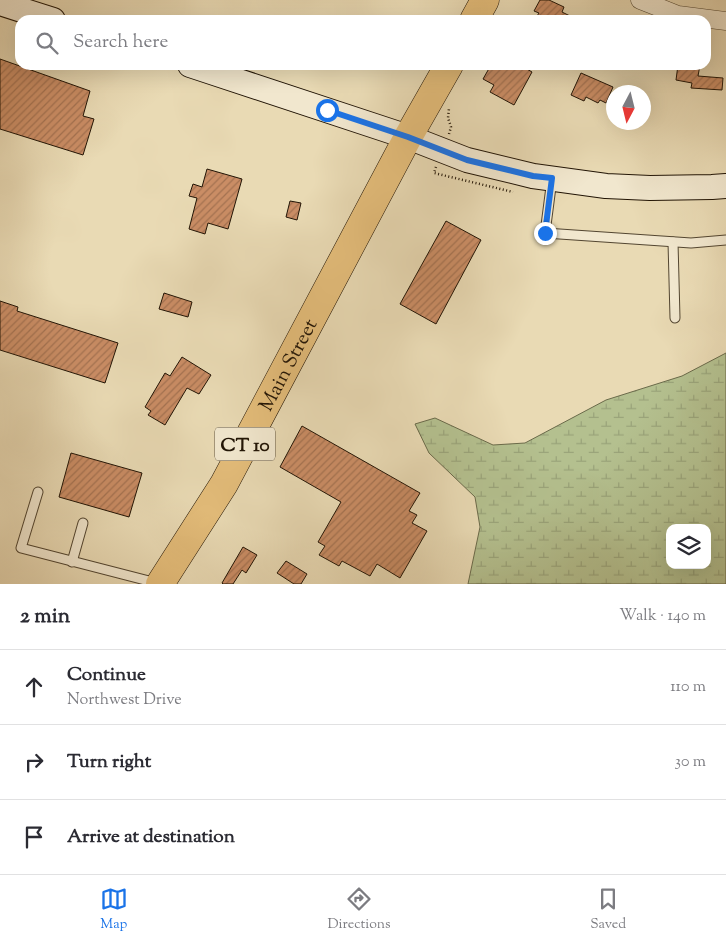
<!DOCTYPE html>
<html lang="en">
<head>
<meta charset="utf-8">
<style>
  :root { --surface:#fff; --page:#f2f2f3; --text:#2b2b33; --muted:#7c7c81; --line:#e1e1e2; --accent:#1a73e8 }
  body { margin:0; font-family:"Sorts Mill Goudy",serif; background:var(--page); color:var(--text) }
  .controls { position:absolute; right:15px; bottom:15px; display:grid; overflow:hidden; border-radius:10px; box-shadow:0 5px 20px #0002 }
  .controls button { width:45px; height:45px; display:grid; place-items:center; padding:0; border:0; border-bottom:1px solid var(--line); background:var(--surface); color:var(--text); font:25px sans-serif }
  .compass { position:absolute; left:606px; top:85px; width:45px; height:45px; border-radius:50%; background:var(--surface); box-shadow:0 5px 20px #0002; rotate:187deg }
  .stop { position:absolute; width:15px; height:15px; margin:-11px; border:4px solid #1a73e8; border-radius:50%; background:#fff }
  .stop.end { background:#1a73e8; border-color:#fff; box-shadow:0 1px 5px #0008 }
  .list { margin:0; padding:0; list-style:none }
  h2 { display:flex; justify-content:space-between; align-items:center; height:65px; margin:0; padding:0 20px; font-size:21px }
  h2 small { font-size:16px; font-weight:400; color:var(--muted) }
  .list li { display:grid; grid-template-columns:32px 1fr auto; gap:15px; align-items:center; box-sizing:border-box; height:75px; padding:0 20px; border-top:1px solid var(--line) }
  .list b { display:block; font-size:19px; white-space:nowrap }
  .list p { margin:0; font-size:16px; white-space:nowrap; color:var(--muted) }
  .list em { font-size:16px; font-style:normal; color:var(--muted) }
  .icon { flex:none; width:28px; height:28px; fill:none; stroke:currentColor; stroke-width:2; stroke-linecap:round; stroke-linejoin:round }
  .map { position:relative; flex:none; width:726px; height:584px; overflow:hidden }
  .search { position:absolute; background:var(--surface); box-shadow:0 5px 20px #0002; left:15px; right:15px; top:15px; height:55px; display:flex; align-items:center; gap:12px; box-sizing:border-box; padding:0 18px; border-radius:15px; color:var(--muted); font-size:19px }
  .sheet { height:290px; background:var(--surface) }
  nav { display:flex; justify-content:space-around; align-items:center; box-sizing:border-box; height:70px; border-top:1px solid var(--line); background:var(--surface); font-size:14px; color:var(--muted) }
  nav a { display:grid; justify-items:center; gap:2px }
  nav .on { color:var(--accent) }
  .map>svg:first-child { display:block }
  .wetland { fill:url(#wetland-marsh); stroke:#6a6a4a; fill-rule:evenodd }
  .building { fill:url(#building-hatch); stroke:#211405 }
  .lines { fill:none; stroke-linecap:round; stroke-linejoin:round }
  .lane-casing { stroke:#534631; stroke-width:11 }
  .street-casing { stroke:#534631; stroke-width:19 }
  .secondary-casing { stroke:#211405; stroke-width:26 }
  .highway-casing { stroke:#211405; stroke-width:29 }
  .path { stroke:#211405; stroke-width:2.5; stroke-dasharray:1 2.5; stroke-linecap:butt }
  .lane { stroke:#f1e7ce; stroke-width:9 }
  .street { stroke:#f1e7ce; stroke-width:18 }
  .secondary { stroke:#f1e7ce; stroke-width:24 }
  .highway { stroke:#e4bd7a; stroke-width:28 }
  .route { stroke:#1a73e8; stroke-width:6 }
  .labels { text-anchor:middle; stroke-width:5; stroke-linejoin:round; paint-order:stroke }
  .shield { fill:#f1e7ce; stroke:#5f5341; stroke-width:1 }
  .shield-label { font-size:19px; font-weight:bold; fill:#211405 }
  .street-label { font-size:20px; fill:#211405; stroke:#f1e7ce }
</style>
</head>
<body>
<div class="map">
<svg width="726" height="584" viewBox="0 0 726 584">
  <defs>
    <pattern id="wetland-marsh" width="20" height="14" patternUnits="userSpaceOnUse" patternTransform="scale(1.25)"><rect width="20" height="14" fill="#b4c08f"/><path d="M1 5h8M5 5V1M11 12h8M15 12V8" fill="none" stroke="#9aa47a"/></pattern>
    <pattern id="building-hatch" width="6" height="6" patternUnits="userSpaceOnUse" patternTransform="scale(1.25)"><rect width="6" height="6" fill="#ca8d65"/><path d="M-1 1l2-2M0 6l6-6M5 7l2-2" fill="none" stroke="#a47251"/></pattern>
  </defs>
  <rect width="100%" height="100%" fill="#e9dab4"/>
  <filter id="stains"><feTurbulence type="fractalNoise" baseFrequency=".004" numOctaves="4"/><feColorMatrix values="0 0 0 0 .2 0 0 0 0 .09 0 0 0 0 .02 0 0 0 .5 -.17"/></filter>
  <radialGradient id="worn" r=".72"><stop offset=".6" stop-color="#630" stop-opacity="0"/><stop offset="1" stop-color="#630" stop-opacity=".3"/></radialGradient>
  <!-- wetland -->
  <path class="wetland" d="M 726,353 L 726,584 L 468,584 L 480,527 L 475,497 L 429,453 L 415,424 L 435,418 L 493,445 L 525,443 L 606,400 L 682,376 ZM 670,528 L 707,528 L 707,565 L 670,565 Z"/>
  <!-- building -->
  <g class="building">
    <path d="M 540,0 L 549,0 L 564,7 L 562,12 L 578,20 L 546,20 L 537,16 L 539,13 L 534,11 Z"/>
    <path d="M 0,59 L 90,91 L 83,116 L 94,119 L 83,155 L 0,129 Z"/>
    <path d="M 491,65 L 520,65 L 532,72 L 514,105 L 490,92 L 494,85 L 483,79 Z"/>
    <path d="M 678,65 L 700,65 L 698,76 L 723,78 L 722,90 L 691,88 L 692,83 L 676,80 Z"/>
    <path d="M 581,73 L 613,87 L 606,103 L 600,100 L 598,103 L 586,97 L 584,101 L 571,95 Z"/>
    <path d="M 207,169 L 242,179 L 228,229 L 208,223 L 205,234 L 189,229 L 197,198 L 189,196 L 193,184 L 202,187 Z"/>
    <path d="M 290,201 L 301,203 L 297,220 L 286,217 Z"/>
    <path d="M 446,221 L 481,240 L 436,324 L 400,304 Z"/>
    <path d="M 164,293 L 192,302 L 188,317 L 159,309 Z"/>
    <path d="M 0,301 L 18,307 L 17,311 L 118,343 L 105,383 L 0,350 Z"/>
    <path d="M 182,357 L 211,375 L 199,394 L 187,388 L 165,425 L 148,415 L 151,411 L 145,407 L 165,373 L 170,376 Z"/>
    <path d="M 302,426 L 420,493 L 409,511 L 417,515 L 412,523 L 427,531 L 400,578 L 377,564 L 370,576 L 342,561 L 339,566 L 319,555 L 325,546 L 318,542 L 341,502 L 280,467 Z"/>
    <path d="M 71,453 L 142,473 L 129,517 L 59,497 Z"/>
    <path d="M 243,547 L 257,555 L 246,573 L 242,570 L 233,584 L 223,584 L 222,583 Z"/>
    <path d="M 286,561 L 307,574 L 301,584 L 294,584 L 277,573 Z"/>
  </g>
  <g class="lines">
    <!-- lane casing -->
    <g class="lane-casing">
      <g id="lane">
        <path d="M 552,179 L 545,233 L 691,243 L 726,240"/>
        <path d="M 673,242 L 675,318"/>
        <path d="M 38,492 L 21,548 L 157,583"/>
        <path d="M 72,562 L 83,523"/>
      </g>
    </g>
    <!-- street casing -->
    <g class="street-casing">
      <path id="street" d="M 640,0 L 678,15 L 726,21"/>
    </g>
    <!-- secondary casing -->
    <g class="secondary-casing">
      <g id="secondary">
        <path d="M 0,3 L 53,20"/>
        <path d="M 190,65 L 408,137 L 467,160 L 533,176 L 606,186 L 650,188 L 712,187 L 726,186"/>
      </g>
    </g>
    <!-- highway casing -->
    <g class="highway-casing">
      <g id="highway">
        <path d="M 474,20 L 485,0"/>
        <path id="s1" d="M 160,584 L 224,484 L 408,137 L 449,65"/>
      </g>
    </g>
    <!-- path -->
    <g class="path">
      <path d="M 449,134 L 451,127 L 448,118 L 449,108"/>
      <path d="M 436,167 L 434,173 L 513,192"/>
    </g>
    <!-- lane -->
    <use href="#lane" class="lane"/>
    <!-- street -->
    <use href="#street" class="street"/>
    <!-- secondary -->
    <use href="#secondary" class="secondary"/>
    <!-- highway -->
    <use href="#highway" class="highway"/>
  </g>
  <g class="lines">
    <!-- route -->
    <path class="route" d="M 327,110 L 408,137 L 467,160 L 533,176 L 552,178 L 545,233"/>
  </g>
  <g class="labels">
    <!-- shield labels -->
    <rect class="shield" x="215" y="427.5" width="60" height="33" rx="4"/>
    <g class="shield-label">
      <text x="245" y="451">CT 10</text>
    </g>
    <!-- street labels -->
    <g class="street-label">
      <text dy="7" stroke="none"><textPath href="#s1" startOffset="254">Main Street</textPath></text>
    </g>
  </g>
  <rect width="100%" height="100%" filter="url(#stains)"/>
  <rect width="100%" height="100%" fill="url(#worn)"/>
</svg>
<div class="controls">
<button><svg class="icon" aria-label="layers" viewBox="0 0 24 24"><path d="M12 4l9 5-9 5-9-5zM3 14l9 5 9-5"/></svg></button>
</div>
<svg class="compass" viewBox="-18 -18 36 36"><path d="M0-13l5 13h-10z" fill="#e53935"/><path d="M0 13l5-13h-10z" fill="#7c7c81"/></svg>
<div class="stop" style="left:327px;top:110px"></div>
<div class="stop end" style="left:545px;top:233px"></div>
<div class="search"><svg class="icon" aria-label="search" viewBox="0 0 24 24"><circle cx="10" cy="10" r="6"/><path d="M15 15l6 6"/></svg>Search here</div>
</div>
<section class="sheet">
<h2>2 min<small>Walk · 140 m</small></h2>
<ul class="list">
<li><svg class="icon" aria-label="ahead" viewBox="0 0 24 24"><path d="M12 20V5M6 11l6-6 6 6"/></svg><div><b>Continue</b><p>Northwest Drive</p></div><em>110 m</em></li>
<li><svg class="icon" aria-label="right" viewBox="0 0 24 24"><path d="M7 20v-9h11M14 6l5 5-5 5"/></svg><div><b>Turn right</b></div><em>30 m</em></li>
<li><svg class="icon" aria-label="arrive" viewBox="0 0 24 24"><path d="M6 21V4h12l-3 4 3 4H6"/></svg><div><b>Arrive at destination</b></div></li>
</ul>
</section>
<nav>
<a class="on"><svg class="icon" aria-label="map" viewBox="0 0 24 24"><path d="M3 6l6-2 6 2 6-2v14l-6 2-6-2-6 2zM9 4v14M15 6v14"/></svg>Map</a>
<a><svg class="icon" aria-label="directions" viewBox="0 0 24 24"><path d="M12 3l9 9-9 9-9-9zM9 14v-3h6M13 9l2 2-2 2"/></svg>Directions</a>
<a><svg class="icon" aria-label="saved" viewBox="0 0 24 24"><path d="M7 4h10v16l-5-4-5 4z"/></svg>Saved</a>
</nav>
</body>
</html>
